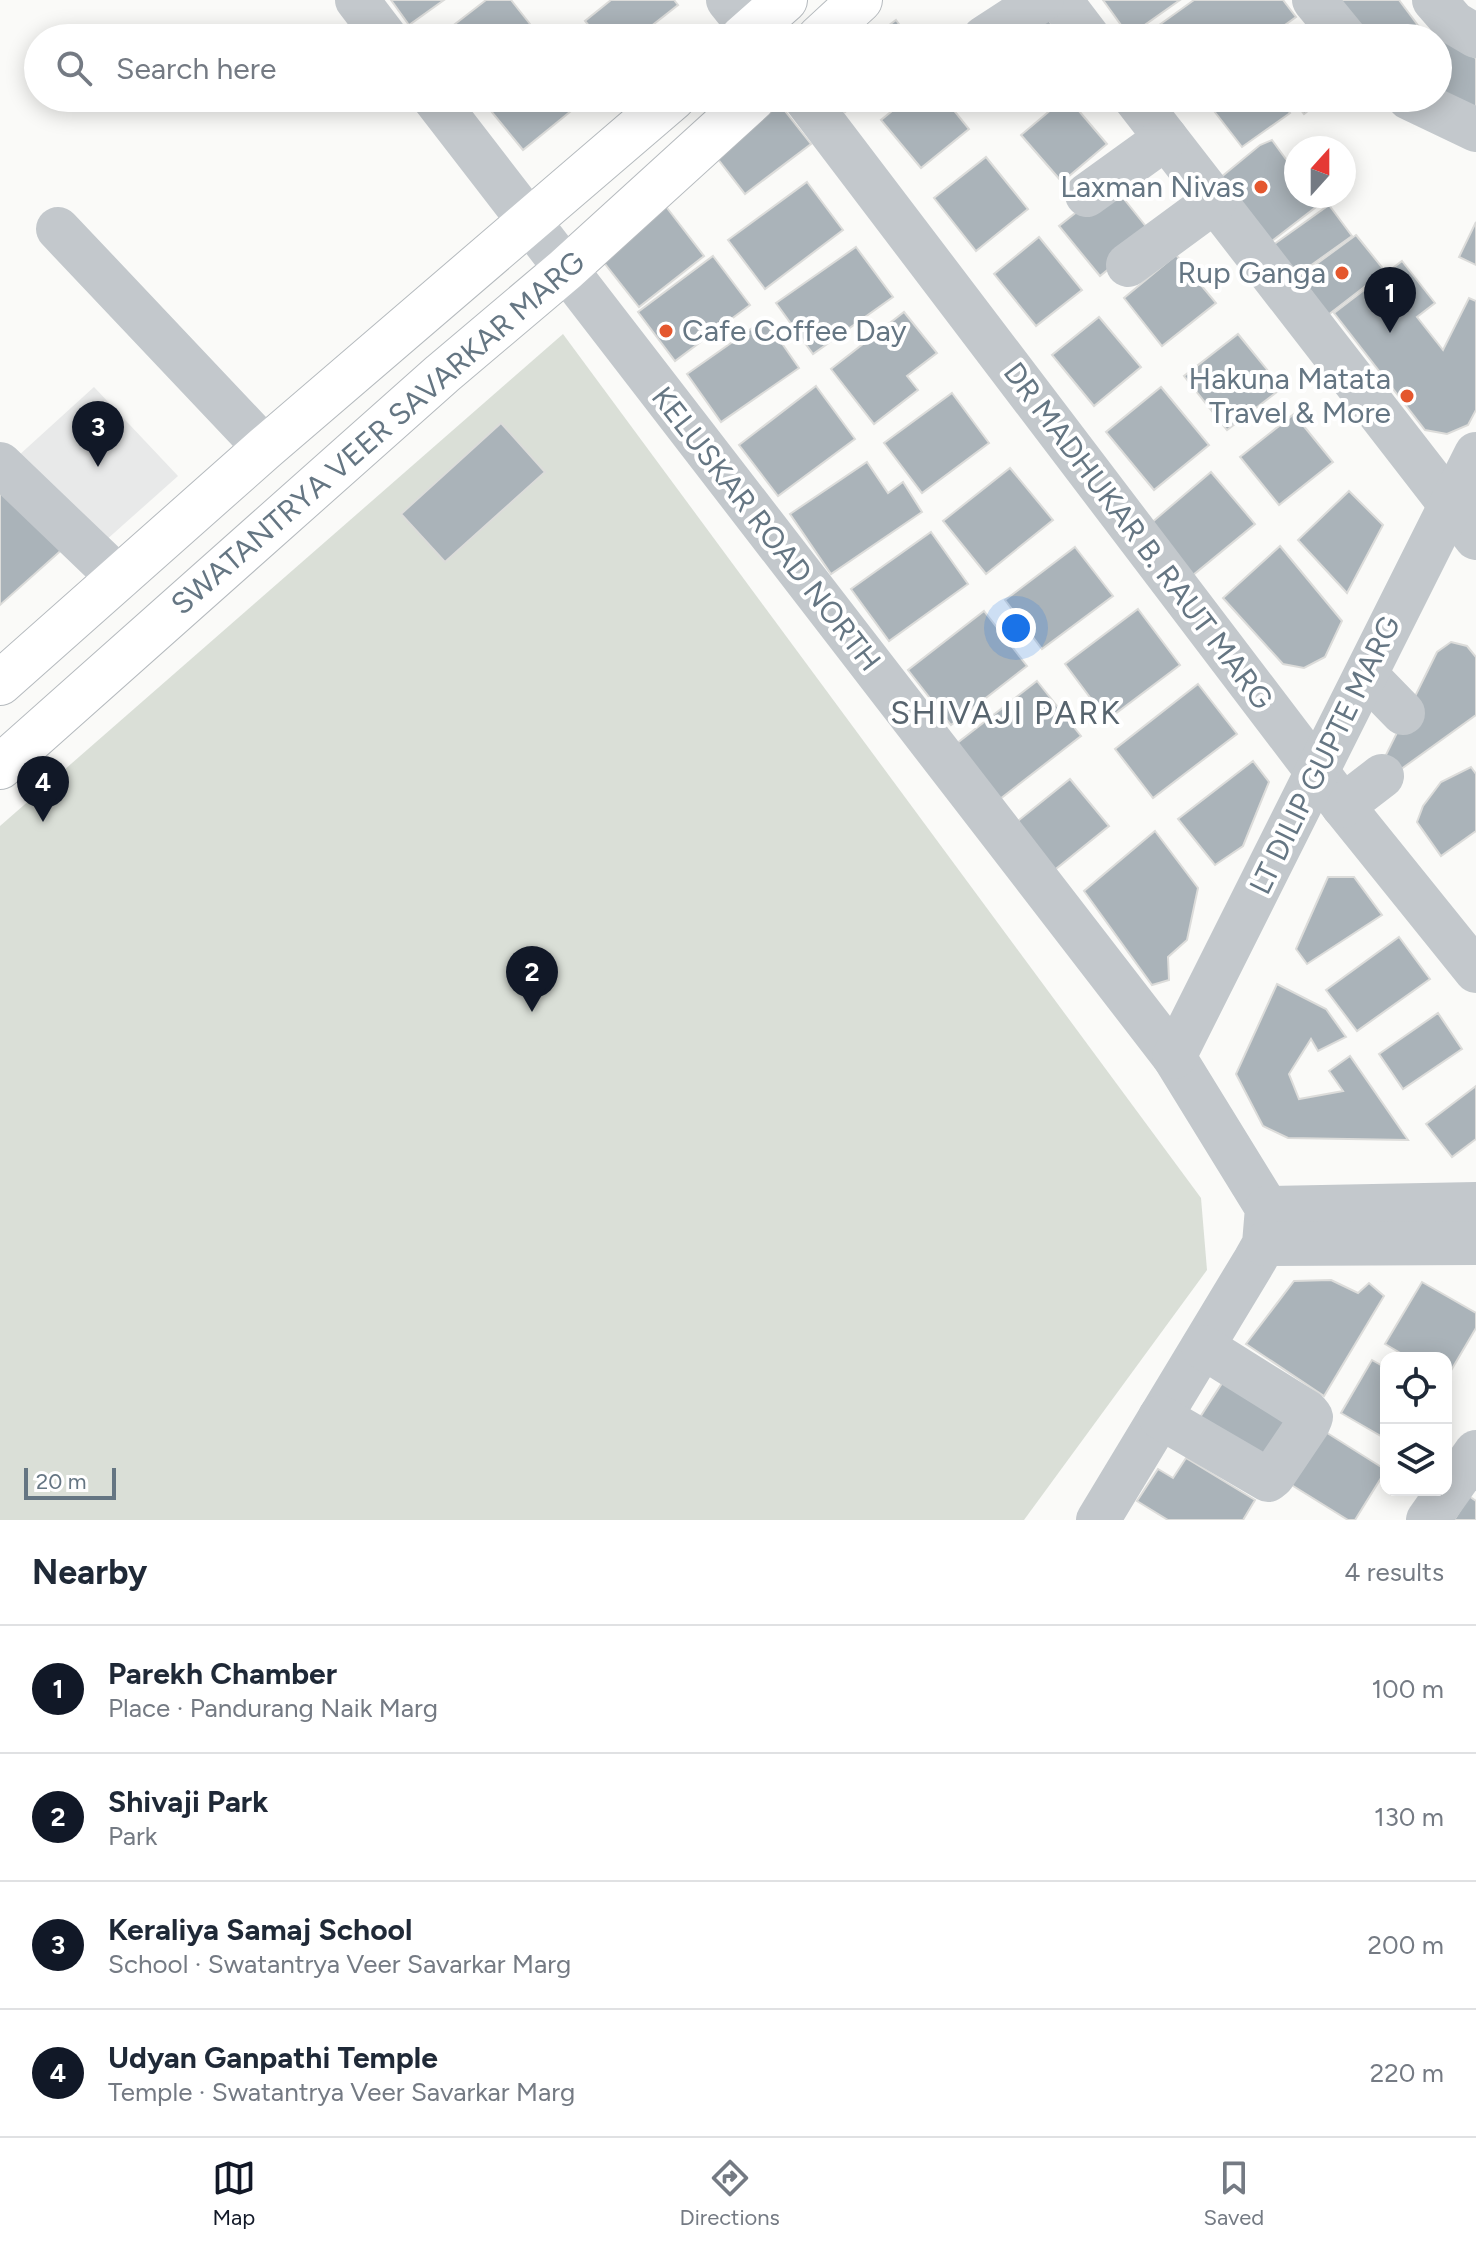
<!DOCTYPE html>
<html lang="en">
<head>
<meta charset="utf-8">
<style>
  :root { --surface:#fff; --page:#f6f6f7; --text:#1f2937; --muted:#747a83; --line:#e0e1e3; --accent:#111827 }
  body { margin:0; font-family:Figtree,sans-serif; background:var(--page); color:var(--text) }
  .controls { position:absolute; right:24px; bottom:24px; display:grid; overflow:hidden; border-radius:16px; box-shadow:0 4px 20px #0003 }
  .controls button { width:72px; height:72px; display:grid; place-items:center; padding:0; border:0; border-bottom:2px solid var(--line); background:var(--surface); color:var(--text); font:40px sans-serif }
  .compass { position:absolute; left:1284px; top:136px; width:72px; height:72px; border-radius:50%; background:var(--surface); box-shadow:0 4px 20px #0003; rotate:21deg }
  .scale { position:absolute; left:24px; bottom:20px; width:92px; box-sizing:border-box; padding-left:8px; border:4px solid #657683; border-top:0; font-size:22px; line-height:28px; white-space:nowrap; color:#657683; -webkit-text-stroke:6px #fff; paint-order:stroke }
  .you { position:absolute; left:1016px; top:628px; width:28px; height:28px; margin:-20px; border:6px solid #fff; border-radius:50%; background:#1a73e8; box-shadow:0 0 0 12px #1a73e833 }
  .badge { display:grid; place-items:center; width:52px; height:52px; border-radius:50%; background:var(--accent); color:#fff; font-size:26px; font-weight:700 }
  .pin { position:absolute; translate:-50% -66px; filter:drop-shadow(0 2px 4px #0008) }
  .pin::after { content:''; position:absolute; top:42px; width:28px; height:24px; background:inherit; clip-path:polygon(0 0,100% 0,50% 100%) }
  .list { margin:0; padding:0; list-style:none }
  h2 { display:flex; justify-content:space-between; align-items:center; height:104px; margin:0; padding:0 32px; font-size:34px }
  h2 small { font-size:26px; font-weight:400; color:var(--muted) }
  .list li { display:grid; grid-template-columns:52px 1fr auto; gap:24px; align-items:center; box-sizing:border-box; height:128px; padding:0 32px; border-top:2px solid var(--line) }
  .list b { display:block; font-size:30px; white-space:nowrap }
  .list p { margin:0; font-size:26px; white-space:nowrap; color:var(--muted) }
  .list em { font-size:26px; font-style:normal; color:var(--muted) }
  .icon { flex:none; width:44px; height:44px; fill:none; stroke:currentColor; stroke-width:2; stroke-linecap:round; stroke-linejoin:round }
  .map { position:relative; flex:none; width:1476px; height:1520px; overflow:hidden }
  .search { position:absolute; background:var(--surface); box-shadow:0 4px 20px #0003; left:24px; right:24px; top:24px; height:88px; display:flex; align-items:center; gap:20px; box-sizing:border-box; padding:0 28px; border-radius:44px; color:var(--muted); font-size:30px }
  .sheet { height:616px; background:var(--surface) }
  nav { display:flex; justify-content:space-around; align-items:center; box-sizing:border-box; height:112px; border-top:2px solid var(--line); background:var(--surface); font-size:22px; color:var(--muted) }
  nav a { display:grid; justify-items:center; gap:4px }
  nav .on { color:var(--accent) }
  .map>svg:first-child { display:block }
  .built { fill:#e8e9e9 }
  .green { fill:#dadfd7 }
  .building { fill:#aab3b9; stroke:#dcdcda; stroke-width:2 }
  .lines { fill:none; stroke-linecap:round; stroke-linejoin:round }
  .major-casing { stroke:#b5babe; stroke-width:46 }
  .minor { stroke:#c3c8cc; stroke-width:44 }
  .major { stroke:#fff; stroke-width:44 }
  .poi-dot { fill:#e4572e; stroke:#fff; stroke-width:3 }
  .labels { text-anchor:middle; stroke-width:8; stroke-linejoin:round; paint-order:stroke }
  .poi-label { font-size:30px; fill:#657683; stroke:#fff; text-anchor:end }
  .street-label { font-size:30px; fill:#657683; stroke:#fff }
  .neighbourhood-label { font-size:32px; letter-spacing:2px; fill:#57646e; stroke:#fff }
</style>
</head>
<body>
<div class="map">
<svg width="1476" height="1520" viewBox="0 0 1476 1520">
  <rect width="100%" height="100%" fill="#fafaf8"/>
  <!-- built -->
  <path class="built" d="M 94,387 L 178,476 L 105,541 L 17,457 Z"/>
  <!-- green -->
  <path class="green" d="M 563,334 L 1201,1198 L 1207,1270 L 1024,1520 L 0,1520 L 0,826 Z"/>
  <!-- building -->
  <g class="building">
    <path d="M 391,0 L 444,0 L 409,25 Z"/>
    <path d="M 486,0 L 511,0 L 530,24 L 513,38 L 437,38 Z"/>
    <path d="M 611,0 L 674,0 L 678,5 L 636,38 L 599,38 L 585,21 Z"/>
    <path d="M 1103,0 L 1180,0 L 1129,36 Z"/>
    <path d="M 1194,0 L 1283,0 L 1296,17 L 1267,38 L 1151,38 L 1148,33 Z"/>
    <path d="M 1331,0 L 1399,0 L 1420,28 L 1476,58 L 1476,123 L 1438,98 L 1438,38 L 1358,38 Z"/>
    <path d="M 1040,9 L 1062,38 L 997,38 Z"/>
    <path d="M 896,20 L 909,38 L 872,38 Z"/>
    <path d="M 1308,25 L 1318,38 L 1290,38 Z"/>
    <path d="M 495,98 L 587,98 L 523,150 L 486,105 Z"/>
    <path d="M 833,98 L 862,98 L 845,112 Z"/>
    <path d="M 908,98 L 944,98 L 969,129 L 921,168 L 881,120 Z"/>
    <path d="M 1065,98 L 1068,98 L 1107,144 L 1062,182 L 1021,135 Z"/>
    <path d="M 1204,98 L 1278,98 L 1290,113 L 1242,147 Z"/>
    <path d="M 1292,98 L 1324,98 L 1304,114 Z"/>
    <path d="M 775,108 L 785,111 L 811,144 L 745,194 L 714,154 Z"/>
    <path d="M 1272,140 L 1296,173 L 1296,196 L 1313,196 L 1316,207 L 1268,244 L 1220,178 L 1260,145 Z"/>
    <path d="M 986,157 L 1028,209 L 976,251 L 934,198 Z"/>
    <path d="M 807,182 L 843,230 L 765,289 L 728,240 Z"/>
    <path d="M 1112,184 L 1152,234 L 1100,276 L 1059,226 Z"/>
    <path d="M 664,204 L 704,256 L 639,307 L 598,255 Z"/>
    <path d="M 1329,205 L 1352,236 L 1296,276 L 1273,245 Z"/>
    <path d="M 1476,222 L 1476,265 L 1459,257 Z"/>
    <path d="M 1356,235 L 1385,271 L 1328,315 L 1300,276 Z"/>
    <path d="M 1039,237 L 1082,290 L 1036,326 L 994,274 Z"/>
    <path d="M 856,247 L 893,297 L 813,354 L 776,303 Z"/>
    <path d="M 1176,255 L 1216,303 L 1162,346 L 1124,298 Z"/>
    <path d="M 713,256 L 750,305 L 675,361 L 638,312 Z"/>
    <path d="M 1402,261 L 1435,303 L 1417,317 L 1443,350 L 1469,298 L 1476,301 L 1476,410 L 1468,425 L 1447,434 L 1425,430 L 1334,313 Z"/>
    <path d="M 904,312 L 937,353 L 907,376 L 918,390 L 874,424 L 831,369 Z"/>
    <path d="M 1099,317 L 1141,367 L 1094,406 L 1052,355 Z"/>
    <path d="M 765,319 L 799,368 L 721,422 L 687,374 Z"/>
    <path d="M 1238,334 L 1282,388 L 1227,430 L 1184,376 Z"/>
    <path d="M 816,386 L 855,439 L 778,496 L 739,445 Z"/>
    <path d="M 1161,387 L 1209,445 L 1154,490 L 1106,432 Z"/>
    <path d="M 952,393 L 989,443 L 922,493 L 884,443 Z"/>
    <path d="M 1294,414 L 1333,462 L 1279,505 L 1240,457 Z"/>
    <path d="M 501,423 L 545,472 L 445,562 L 401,514 Z"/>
    <path d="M 867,462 L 888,493 L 903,482 L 922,512 L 831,574 L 790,514 Z"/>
    <path d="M 1010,468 L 1053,520 L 986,574 L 943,521 Z"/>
    <path d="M 1211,472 L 1255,524 L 1193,575 L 1150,524 Z"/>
    <path d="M 0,490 L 66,546 L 0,605 Z"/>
    <path d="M 1349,491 L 1383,525 L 1347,593 L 1298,540 Z"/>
    <path d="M 931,532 L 968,584 L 889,641 L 851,589 Z"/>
    <path d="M 1280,546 L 1342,621 L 1325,657 L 1304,668 L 1283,664 L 1223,598 Z"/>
    <path d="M 1075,547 L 1113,596 L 1042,649 L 1005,600 Z"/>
    <path d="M 1138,609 L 1180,665 L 1107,720 L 1065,664 Z"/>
    <path d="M 984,611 L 1027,666 L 951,725 L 908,670 Z"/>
    <path d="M 1451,642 L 1467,646 L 1476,657 L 1476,715 L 1386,780 L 1381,765 L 1437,652 Z"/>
    <path d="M 1037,681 L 1081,736 L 1000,799 L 956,744 Z"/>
    <path d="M 1198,684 L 1237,734 L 1153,798 L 1115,749 Z"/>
    <path d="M 1253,761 L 1269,782 L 1243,846 L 1215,865 L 1178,819 Z"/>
    <path d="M 1471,767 L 1476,774 L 1476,831 L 1441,856 L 1417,822 L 1423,806 L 1441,782 Z"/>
    <path d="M 1070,779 L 1109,826 L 1052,872 L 1013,825 Z"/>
    <path d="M 1155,831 L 1198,888 L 1187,940 L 1168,957 L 1169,980 L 1152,985 L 1084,891 Z"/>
    <path d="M 1328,877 L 1354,877 L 1382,915 L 1307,964 L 1296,949 Z"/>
    <path d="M 1399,937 L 1430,979 L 1357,1031 L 1326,990 Z"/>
    <path d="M 1277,984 L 1326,1009 L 1346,1037 L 1318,1051 L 1311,1039 L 1289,1074 L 1299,1099 L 1343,1091 L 1329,1071 L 1350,1056 L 1408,1140 L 1288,1138 L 1263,1126 L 1236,1074 Z"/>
    <path d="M 1438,1013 L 1462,1049 L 1403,1089 L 1379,1054 Z"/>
    <path d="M 1476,1086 L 1476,1139 L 1452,1157 L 1426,1124 Z"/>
    <path d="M 1331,1280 L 1358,1293 L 1369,1283 L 1384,1296 L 1324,1396 L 1246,1344 L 1294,1281 Z"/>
    <path d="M 1422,1282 L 1476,1313 L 1476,1328 L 1446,1379 L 1446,1358 L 1409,1358 L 1385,1344 Z"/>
    <path d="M 1372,1360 L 1386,1368 L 1386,1439 L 1341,1413 Z"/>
    <path d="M 1228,1374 L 1297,1418 L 1265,1469 L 1195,1425 Z"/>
    <path d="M 1324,1431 L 1386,1470 L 1355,1520 L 1348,1520 L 1290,1484 Z"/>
    <path d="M 1186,1458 L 1255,1500 L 1243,1520 L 1168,1520 L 1137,1501 L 1158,1469 L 1173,1478 Z"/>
    <path d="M 1469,1496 L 1476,1501 L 1476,1520 L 1454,1520 Z"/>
  </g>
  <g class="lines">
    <!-- major casing -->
    <g class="major-casing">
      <g id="major">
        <path d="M 742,38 L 785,0"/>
        <path d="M 819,38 L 860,0"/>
        <path d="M 0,683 L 265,448 L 673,98"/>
        <path d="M 0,767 L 442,374 L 565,270 L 754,98"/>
      </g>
    </g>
    <!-- minor -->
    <g class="minor">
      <path d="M 357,0 L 386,38"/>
      <path d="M 728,0 L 752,30"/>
      <path d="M 1060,0 L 1089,38"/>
      <path d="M 1314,0 L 1345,38"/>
      <path d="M 1434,0 L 1454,23 L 1476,36"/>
      <path d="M 984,38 L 1042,0"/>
      <path d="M 434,98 L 1174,1057 L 1267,1208 L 1264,1244 L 1255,1260 L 1098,1520"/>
      <path d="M 805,98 L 1343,806 L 1476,971"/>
      <path d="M 1135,98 L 1476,538"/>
      <path d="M 1409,98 L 1476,130"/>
      <path d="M 1087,195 L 1166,138"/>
      <path d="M 58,229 L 265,448"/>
      <path d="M 1128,265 L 1215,201"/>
      <path d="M 0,464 L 119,578"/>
      <path d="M 1366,675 L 1403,713"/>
      <path d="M 1343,806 L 1382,776"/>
      <path d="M 1174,1057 L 1476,454"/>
      <path d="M 1267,1208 L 1476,1204"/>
      <path d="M 1264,1244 L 1476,1243"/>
      <path d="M 1160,1417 L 1268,1480 L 1273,1476 L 1308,1424 L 1311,1417 L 1307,1412 L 1203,1347"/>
      <path d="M 1428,1520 L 1476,1452"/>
    </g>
    <!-- major -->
    <use href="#major" class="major"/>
  </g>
  <!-- markers -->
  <g class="poi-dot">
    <circle cx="1261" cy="187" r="8"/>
    <circle cx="1342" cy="273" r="8"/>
    <circle cx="666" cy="331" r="8"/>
    <circle cx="1407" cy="396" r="8"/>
  </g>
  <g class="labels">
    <!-- poi labels -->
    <g class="poi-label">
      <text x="1245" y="197">Laxman Nivas</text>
      <text x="1326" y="283">Rup Ganga</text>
      <text x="682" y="341" text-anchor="start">Cafe Coffee Day</text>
      <text x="1391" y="389">Hakuna Matata<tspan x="1391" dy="34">Travel &amp; More</tspan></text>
    </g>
    <!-- street labels -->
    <g class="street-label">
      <text transform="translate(378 433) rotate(-41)" y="10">SWATANTRYA VEER SAVARKAR MARG</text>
      <text transform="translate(766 529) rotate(52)" y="10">KELUSKAR ROAD NORTH</text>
      <text transform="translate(1138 536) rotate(53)" y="10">DR MADHUKAR B. RAUT MARG</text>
      <text transform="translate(1325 755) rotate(-64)" y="10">LT DILIP GUPTE MARG</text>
    </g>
    <!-- neighbourhood labels -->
    <g class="neighbourhood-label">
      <text x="1006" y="724">SHIVAJI PARK</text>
    </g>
  </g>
</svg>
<div class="controls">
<button><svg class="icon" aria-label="locate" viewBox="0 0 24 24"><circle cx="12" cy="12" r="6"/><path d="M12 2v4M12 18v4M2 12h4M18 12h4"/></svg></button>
<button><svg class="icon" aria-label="layers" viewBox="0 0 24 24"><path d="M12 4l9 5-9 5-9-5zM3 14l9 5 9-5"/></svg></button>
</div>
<svg class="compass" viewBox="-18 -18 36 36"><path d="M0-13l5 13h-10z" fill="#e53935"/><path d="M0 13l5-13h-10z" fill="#747a83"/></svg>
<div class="scale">20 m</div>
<div class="you"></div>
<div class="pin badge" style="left:1390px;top:333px">1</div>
<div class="pin badge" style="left:532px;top:1012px">2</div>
<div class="pin badge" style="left:98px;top:467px">3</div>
<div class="pin badge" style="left:43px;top:822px">4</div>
<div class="search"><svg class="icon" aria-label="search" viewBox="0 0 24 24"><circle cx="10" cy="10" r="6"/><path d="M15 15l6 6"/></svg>Search here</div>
</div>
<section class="sheet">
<h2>Nearby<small>4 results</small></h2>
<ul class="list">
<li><span class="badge">1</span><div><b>Parekh Chamber</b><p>Place · Pandurang Naik Marg</p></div><em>100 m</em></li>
<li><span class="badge">2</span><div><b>Shivaji Park</b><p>Park</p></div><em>130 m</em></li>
<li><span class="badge">3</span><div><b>Keraliya Samaj School</b><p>School · Swatantrya Veer Savarkar Marg</p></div><em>200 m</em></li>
<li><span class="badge">4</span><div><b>Udyan Ganpathi Temple</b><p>Temple · Swatantrya Veer Savarkar Marg</p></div><em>220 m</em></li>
</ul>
</section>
<nav>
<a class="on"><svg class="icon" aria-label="map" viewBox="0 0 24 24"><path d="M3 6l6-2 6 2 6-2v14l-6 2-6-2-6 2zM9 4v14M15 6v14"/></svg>Map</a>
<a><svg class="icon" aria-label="directions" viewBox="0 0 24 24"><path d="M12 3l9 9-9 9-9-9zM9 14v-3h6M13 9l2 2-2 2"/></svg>Directions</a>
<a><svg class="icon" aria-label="saved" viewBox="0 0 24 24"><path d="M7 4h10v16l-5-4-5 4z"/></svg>Saved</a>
</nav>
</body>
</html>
